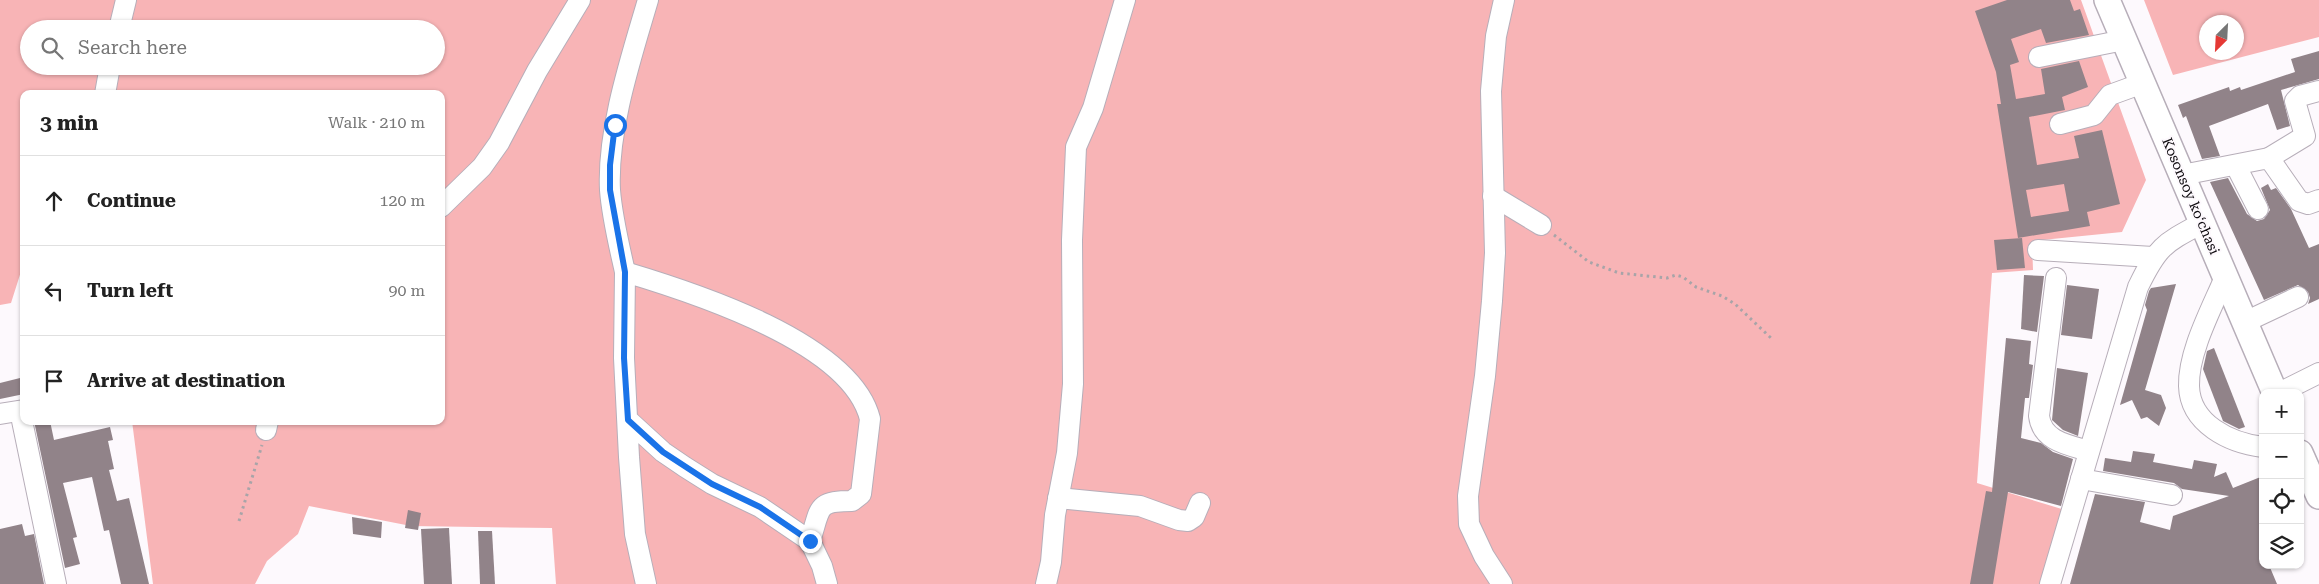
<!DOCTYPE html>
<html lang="en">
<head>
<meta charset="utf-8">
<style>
  :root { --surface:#fff; --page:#f2f2f2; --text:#222; --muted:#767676; --line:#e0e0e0 }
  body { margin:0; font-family:"Roboto Serif",serif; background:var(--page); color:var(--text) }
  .controls { position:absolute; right:15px; bottom:15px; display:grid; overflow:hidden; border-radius:10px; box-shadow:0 1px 4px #0004 }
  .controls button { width:45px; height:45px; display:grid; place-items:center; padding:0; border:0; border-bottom:1px solid var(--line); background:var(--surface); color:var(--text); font:25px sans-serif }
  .compass { position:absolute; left:2199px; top:15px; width:45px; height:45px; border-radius:50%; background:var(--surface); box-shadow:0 1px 4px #0004; rotate:204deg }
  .stop { position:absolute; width:15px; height:15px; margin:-11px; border:4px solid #1a73e8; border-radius:50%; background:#fff }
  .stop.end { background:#1a73e8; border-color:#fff; box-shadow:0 1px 5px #0008 }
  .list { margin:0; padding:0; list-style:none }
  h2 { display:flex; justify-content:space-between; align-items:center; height:65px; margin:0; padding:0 20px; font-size:21px }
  h2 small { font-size:16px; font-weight:400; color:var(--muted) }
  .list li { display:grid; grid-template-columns:32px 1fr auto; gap:15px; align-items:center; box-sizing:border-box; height:90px; padding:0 20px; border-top:1px solid var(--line) }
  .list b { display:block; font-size:19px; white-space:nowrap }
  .list em { font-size:16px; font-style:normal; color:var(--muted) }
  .icon { flex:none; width:28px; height:28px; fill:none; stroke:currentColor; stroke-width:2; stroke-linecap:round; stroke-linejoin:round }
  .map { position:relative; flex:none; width:2319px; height:584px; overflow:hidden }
  .search { position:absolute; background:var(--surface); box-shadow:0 1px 4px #0004; left:20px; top:20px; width:425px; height:55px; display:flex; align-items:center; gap:12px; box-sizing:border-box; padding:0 18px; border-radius:28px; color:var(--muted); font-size:19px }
  .panel { position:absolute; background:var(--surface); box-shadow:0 1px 4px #0004; left:20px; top:90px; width:425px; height:335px; border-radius:10px }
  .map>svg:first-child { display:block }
  .green { fill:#f8b4b6; fill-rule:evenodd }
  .building { fill:#918389; fill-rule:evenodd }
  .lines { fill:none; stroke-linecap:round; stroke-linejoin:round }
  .minor-casing { stroke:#b7aeb9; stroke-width:22 }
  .major-casing { stroke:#b7aeb9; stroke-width:28 }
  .path { stroke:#a8a4a8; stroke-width:3; stroke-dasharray:2.5 4; stroke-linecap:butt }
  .minor { stroke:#fff; stroke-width:20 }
  .major { stroke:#fff; stroke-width:25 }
  .route { stroke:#1a73e8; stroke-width:6 }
  .labels { text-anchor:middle; stroke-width:4; stroke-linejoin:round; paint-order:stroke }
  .street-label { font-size:14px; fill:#0d0a0e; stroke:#fdf9fd }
</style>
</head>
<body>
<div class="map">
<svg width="2319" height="584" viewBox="0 0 2319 584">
  <rect width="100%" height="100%" fill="#fdf9fd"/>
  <!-- green -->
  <g class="green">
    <path d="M 0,0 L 2081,0 L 2146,180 L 2122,232 L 2032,241 L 2033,270 L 1992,273 L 1977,483 L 2065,510 L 2042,584 L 556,584 L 552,528 L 411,526 L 309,506 L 298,534 L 267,561 L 255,584 L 153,584 L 132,421 L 441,421 L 441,94 L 24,94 L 24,262 L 11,303 L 0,305 ZM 29,29 L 436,29 L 436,66 L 29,66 Z"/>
    <path d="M 2144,0 L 2319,0 L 2319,37 L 2173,75 ZM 2206,22 L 2236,22 L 2236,52 L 2206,52 Z"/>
  </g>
  <!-- building -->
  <g class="building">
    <path d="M 2007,0 L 2070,0 L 2074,11 L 2080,9 L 2089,35 L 2046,43 L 2041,29 L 2011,39 L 2019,62 L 2010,65 L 2016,99 L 2045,94 L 2041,69 L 2079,61 L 2088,87 L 2062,97 L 2065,110 L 2029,117 L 2037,165 L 2079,158 L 2074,136 L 2102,130 L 2120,204 L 2087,212 L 2090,226 L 2018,238 L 1997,104 L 2001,104 L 1996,72 L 1975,11 ZM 2064,184 L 2069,211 L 2031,217 L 2026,190 Z"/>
    <path d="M 2319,51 L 2319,79 L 2281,90 L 2290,126 L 2277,130 L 2268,104 L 2209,126 L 2220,156 L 2202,159 L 2186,116 L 2183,118 L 2178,105 L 2229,87 L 2230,91 L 2240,87 L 2241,90 L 2295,72 L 2291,59 Z"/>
    <path d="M 2228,178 L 2247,214 L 2257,221 L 2264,219 L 2270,210 L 2261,188 L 2268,184 L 2271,190 L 2276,188 L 2291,209 L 2309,248 L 2319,244 L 2319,299 L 2308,304 L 2310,298 L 2308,292 L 2298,285 L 2264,300 L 2210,182 Z"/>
    <path d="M 2022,238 L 2025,268 L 1997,270 L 1994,240 Z"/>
    <path d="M 2024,275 L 2044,276 L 2037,332 L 2021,329 Z"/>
    <path d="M 2176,284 L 2145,390 L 2161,395 L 2166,408 L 2159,426 L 2147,417 L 2141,419 L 2132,400 L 2120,405 L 2147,310 L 2145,305 L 2149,291 L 2151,288 Z"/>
    <path d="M 2067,285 L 2099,289 L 2092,339 L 2061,335 Z"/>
    <path d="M 2006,338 L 2031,341 L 2029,364 L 2033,365 L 2029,398 L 2025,398 L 2021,438 L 2041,443 L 2053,452 L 2073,459 L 2061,506 L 2008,492 L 1993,584 L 1970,584 L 1986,491 L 1992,492 Z"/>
    <path d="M 2214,348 L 2245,427 L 2239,429 L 2223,421 L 2203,369 L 2207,351 Z"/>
    <path d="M 2057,368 L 2088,373 L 2078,436 L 2063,430 L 2052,420 Z"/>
    <path d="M 24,377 L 24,394 L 0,399 L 0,383 Z"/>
    <path d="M 34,421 L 50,421 L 54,440 L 110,427 L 113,440 L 108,441 L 114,469 L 109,470 L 117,501 L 129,498 L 149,584 L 121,584 L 109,530 L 104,531 L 92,477 L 63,483 L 77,537 L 73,538 L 80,564 L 65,568 Z"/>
    <path d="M 2133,451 L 2155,454 L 2153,462 L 2192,469 L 2194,460 L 2217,464 L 2214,477 L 2226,472 L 2233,488 L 2263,476 L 2263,565 L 2269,565 L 2277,584 L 2070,584 L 2095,494 L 2145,502 L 2140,522 L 2170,530 L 2173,516 L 2229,496 L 2182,489 L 2174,483 L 2103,471 L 2105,458 L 2131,462 Z"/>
    <path d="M 408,510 L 421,513 L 418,530 L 405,528 Z"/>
    <path d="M 352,517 L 382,522 L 381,538 L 353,534 Z"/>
    <path d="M 22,524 L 25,536 L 34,534 L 44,584 L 0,584 L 0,529 Z"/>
    <path d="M 449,528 L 452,584 L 424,584 L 421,529 Z"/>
    <path d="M 478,531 L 492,531 L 495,584 L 480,584 Z"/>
  </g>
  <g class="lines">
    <!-- minor casing -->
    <g class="minor-casing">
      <g id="minor">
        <path d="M 119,29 L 126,0"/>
        <path d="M 2039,57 L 2124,40"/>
        <path d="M 105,94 L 110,66"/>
        <path d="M 2060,124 L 2094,115 L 2110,95 L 2143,83"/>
        <path d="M 2269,158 L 2305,136 L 2295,101 L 2300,96 L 2319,91"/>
        <path d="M 2236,166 L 2258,209"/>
        <path d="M 2182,175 L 2269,158 L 2299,201 L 2308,204 L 2319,200"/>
        <path d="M 1493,196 L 1541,225"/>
        <path d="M 441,207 L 482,167 L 499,143 L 537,71 L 580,0"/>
        <path d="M 2038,250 L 2153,257"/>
        <path d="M 625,272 C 619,245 612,217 610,190 C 607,130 631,58 648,0"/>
        <path d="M 2225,277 C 2212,308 2188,352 2189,386 C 2190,424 2230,443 2263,447"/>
        <path d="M 2056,278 L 2039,416 C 2042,441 2068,445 2089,451"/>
        <path d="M 2245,322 L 2298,297"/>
        <path d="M 2279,393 L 2319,373"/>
        <path d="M 20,411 L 56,584"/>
        <path d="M 0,414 L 24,410"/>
        <path d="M 628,420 L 663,452 L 685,467 L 712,484 L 760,507 L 810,541 C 821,508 815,501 852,501 L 861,494 L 870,419 C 851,342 692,292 625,272 L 624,358 L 629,457 L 635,534 L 646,584"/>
        <path d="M 266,430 L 268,421"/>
        <path d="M 2081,479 L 2172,495"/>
        <path d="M 1058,498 L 1140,506 L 1179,520 L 1188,521 L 1194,517 L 1200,503"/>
        <path d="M 810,541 L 822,566 L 827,584"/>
        <path d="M 1046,584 L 1051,562 L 1055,515 L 1067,453 L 1073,384 L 1072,240 L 1076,147 L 1093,108 L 1125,0"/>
        <path d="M 1502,584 L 1484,556 L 1469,524 L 1468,496 L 1485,376 L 1492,301 L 1495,253 L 1491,91 L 1496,36 L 1504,0"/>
        <path d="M 2050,584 L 2138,287 C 2158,246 2163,244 2202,223"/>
      </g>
    </g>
    <!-- major casing -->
    <g class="major-casing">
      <g id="major">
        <path d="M 2107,0 L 2275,393"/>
        <path d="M 2300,453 L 2319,496"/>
      </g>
    </g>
    <!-- path -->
    <g class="path">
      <path d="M 1554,235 L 1589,262 L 1619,273 L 1667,278 L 1676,275 L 1683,277 L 1696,287 L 1722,296 L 1735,304 L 1771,338"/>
      <path d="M 239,521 L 262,445"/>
    </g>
    <!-- minor -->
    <use href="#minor" class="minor"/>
    <!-- major -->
    <use href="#major" class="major"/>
  </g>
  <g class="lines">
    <!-- route -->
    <path class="route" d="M 615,125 L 610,165 L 610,190 L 625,272 L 624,358 L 628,420 L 663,452 L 686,467 L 712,484 L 760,507 L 810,541"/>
  </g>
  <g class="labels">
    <!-- street labels -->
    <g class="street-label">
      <text transform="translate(2191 196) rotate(67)" y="5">Kosonsoy koʻchasi</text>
    </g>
  </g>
</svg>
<div class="controls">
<button>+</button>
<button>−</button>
<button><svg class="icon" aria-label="locate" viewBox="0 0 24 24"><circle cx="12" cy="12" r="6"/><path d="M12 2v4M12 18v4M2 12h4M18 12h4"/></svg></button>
<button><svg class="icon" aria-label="layers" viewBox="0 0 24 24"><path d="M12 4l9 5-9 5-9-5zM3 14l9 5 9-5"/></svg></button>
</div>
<svg class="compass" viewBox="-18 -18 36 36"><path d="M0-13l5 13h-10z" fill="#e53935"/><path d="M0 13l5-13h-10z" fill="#767676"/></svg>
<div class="stop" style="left:615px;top:125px"></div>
<div class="stop end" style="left:810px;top:541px"></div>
<div class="search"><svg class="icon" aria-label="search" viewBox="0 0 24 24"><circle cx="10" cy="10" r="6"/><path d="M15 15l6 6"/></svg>Search here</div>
<section class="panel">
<h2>3 min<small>Walk · 210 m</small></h2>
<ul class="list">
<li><svg class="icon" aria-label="ahead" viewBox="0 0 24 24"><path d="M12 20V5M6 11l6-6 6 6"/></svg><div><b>Continue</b></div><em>120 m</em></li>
<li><svg class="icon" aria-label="left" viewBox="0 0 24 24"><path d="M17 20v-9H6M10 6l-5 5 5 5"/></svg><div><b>Turn left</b></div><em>90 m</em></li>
<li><svg class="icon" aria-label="arrive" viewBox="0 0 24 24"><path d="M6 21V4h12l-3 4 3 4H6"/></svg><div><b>Arrive at destination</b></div></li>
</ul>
</section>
</div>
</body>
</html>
